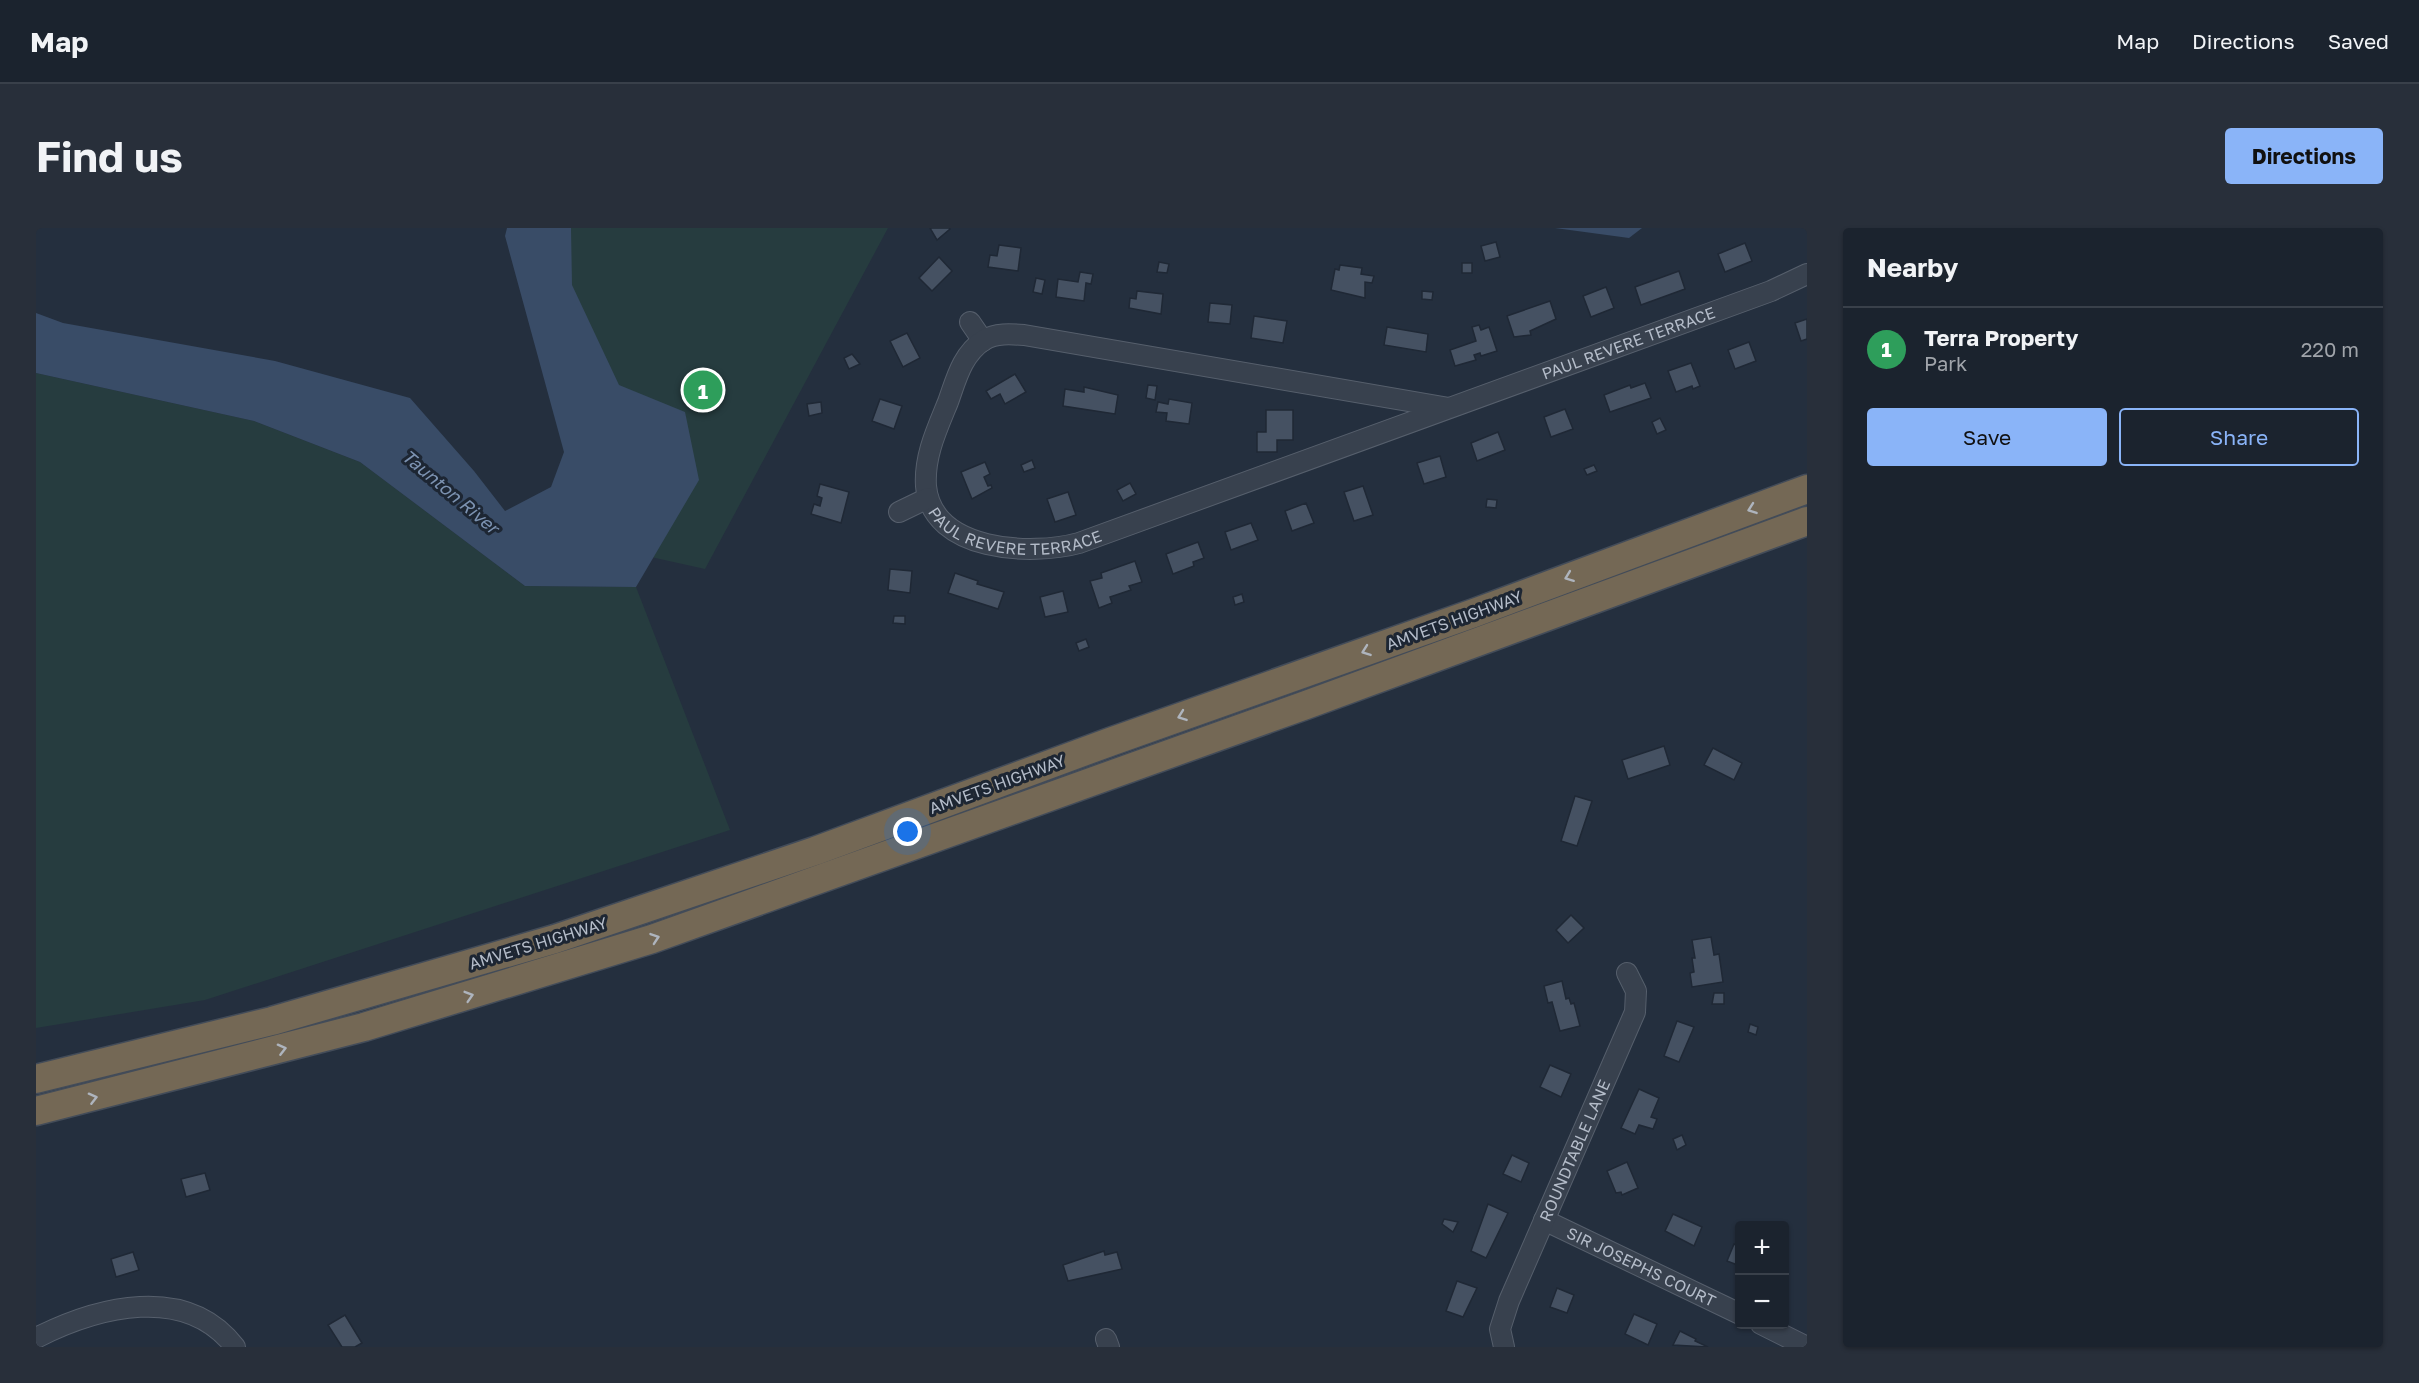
<!DOCTYPE html>
<html lang="en">
<head>
<meta charset="utf-8">
<style>
  :root { --surface:#1b232e; --page:#282f3a; --text:#f1f3f6; --muted:#a0a4aa; --line:#39404a; --accent:#8ab4f8 }
  body { margin:0; font-family:"Golos Text",sans-serif; background:var(--page); color:var(--text) }
  .controls { position:absolute; right:18px; bottom:18px; display:grid; overflow:hidden; border-radius:6px; box-shadow:0 2px 4px #0004 }
  .controls button { width:54px; height:54px; display:grid; place-items:center; padding:0; border:0; border-bottom:2px solid var(--line); background:var(--surface); color:var(--text); font:30px sans-serif }
  .you { position:absolute; left:872px; top:604px; width:21px; height:21px; margin:-15px; border:4px solid #fff; border-radius:50%; background:#1a73e8; box-shadow:0 0 0 9px #1a73e833 }
  .badge { display:grid; place-items:center; width:39px; height:39px; border-radius:50%; background:var(--accent); color:#fff; font-size:20px; font-weight:700 }
  .pin { position:absolute; translate:-50% -50%; border:3px solid #fff; box-shadow:0 2px 6px #0006 }
  .list { margin:0; padding:0; list-style:none }
  h2 { display:flex; justify-content:space-between; align-items:center; height:78px; margin:0; padding:0 24px; font-size:26px }
  h2 small { font-size:20px; font-weight:400; color:var(--muted) }
  .list li { display:grid; grid-template-columns:39px 1fr auto; gap:18px; align-items:center; box-sizing:border-box; height:84px; padding:0 24px; border-top:2px solid var(--line) }
  .list b { display:block; font-size:22px; white-space:nowrap }
  .list p { margin:0; font-size:20px; white-space:nowrap; color:var(--muted) }
  .list em { font-size:20px; font-style:normal; color:var(--muted) }
  .actions { display:flex; gap:12px; padding:18px 24px }
  .actions a { flex:1; padding:14px 0; border:2px solid var(--accent); border-radius:6px; text-align:center; font-size:21px; color:var(--accent) }
  .actions .main { background:var(--accent); color:#111 }
  .map { position:relative; flex:none; width:1771px; height:1119px; overflow:hidden; border-radius:6px }
  header { display:flex; align-items:center; gap:36px; box-sizing:border-box; height:84px; padding:0 30px; background:var(--surface); border-bottom:2px solid var(--line) }
  header strong { font-size:28px }
  nav { display:flex; gap:33px; margin-inline-start:auto; font-size:21px }
  .intro { display:flex; align-items:center; justify-content:space-between; box-sizing:border-box; height:144px; padding:0 36px }
  h1 { margin:0; font-size:42px }
  .button { padding:15px 27px; border-radius:6px; background:var(--accent); color:#111; font-size:21px; font-weight:700 }
  main { display:flex; gap:36px; padding:0 36px }
  aside { flex:1; background:var(--surface); border-radius:6px; box-shadow:0 2px 4px #0004 }
  .map>svg:first-child { display:block }
  .green { fill:#263c3f }
  .water { fill:#394c67 }
  .building { fill:#455162; stroke:#1f2835; stroke-width:1.5 }
  .lines { fill:none; stroke-linecap:round; stroke-linejoin:round }
  .minor-casing { stroke:#565f6c; stroke-width:22 }
  .highway-casing { stroke:#434c59; stroke-width:31 }
  .minor { stroke:#38414e; stroke-width:20 }
  .highway { stroke:#746855; stroke-width:28 }
  .oneway { stroke:#aeb4bd }
  .labels { text-anchor:middle; stroke-width:6; stroke-linejoin:round; paint-order:stroke }
  .street-label { font-size:16px; fill:#b4bcc9; stroke:#1d2633 }
  .water-label { font-size:18px; font-style:italic; fill:#7c92b1; stroke:#1d2633 }
</style>
</head>
<body>
<header>
<strong>Map</strong>
<nav><a>Map</a><a>Directions</a><a>Saved</a></nav>
</header>
<div class="intro"><h1>Find us</h1><a class="button">Directions</a></div>
<main>
<div class="map">
<svg width="1771" height="1119" viewBox="0 0 1771 1119">
  <rect width="100%" height="100%" fill="#242f3e"/>
  <!-- green -->
  <g class="green">
    <path d="M 532,0 L 852,0 L 669,341 L 579,321 L 572,177 L 525,25 Z"/>
    <path d="M 0,145 L 218,193 L 324,234 L 489,358 L 600,359 L 694,602 L 169,772 L 0,800 Z"/>
  </g>
  <!-- water -->
  <g class="water">
    <path d="M 471,0 L 535,0 L 536,57 L 583,157 L 649,184 L 663,252 L 600,359 L 489,358 L 324,234 L 218,193 L 0,145 L 0,85 L 27,95 L 239,133 L 374,170 L 438,243 L 469,283 L 515,259 L 528,224 L 469,8 Z"/>
    <path d="M 1519,0 L 1606,0 L 1593,10 Z"/>
  </g>
  <!-- building -->
  <g class="building">
    <path d="M 894,0 L 913,0 L 914,1 L 901,12 Z"/>
    <path d="M 1460,14 L 1464,29 L 1449,33 L 1445,18 Z"/>
    <path d="M 1709,15 L 1716,33 L 1689,44 L 1682,26 Z"/>
    <path d="M 963,17 L 985,20 L 982,43 L 952,39 L 954,27 L 961,28 Z"/>
    <path d="M 903,29 L 916,43 L 896,63 L 883,50 Z"/>
    <path d="M 1123,34 L 1133,36 L 1131,45 L 1121,44 Z"/>
    <rect x="1426" y="35" width="10" height="10"/>
    <path d="M 1304,37 L 1326,40 L 1325,46 L 1338,48 L 1336,55 L 1329,54 L 1329,70 L 1295,62 L 1299,41 L 1303,42 Z"/>
    <path d="M 1643,43 L 1649,61 L 1605,77 L 1599,59 Z"/>
    <path d="M 1044,44 L 1057,46 L 1055,56 L 1050,55 L 1048,73 L 1020,69 L 1022,51 L 1042,54 Z"/>
    <path d="M 1000,50 L 1009,52 L 1006,66 L 997,64 Z"/>
    <path d="M 1570,59 L 1578,80 L 1555,89 L 1547,68 Z"/>
    <path d="M 1101,63 L 1127,66 L 1125,86 L 1093,80 L 1094,70 L 1100,71 Z"/>
    <path d="M 1386,63 L 1397,64 L 1396,72 L 1386,71 Z"/>
    <path d="M 1514,73 L 1520,91 L 1494,103 L 1495,107 L 1478,109 L 1471,88 Z"/>
    <path d="M 1174,75 L 1196,77 L 1194,96 L 1172,94 Z"/>
    <path d="M 1218,88 L 1251,93 L 1247,115 L 1215,110 Z"/>
    <path d="M 1771,91 L 1771,111 L 1765,113 L 1759,95 Z"/>
    <path d="M 1443,97 L 1445,102 L 1453,99 L 1461,123 L 1445,128 L 1444,125 L 1438,127 L 1440,132 L 1419,138 L 1414,122 L 1440,113 L 1436,99 Z"/>
    <path d="M 1351,99 L 1392,106 L 1390,124 L 1348,117 Z"/>
    <path d="M 871,105 L 884,130 L 867,139 L 854,113 Z"/>
    <path d="M 1713,114 L 1720,133 L 1699,141 L 1692,122 Z"/>
    <path d="M 816,126 L 824,136 L 813,141 L 808,130 Z"/>
    <path d="M 1655,135 L 1664,158 L 1657,161 L 1656,158 L 1640,164 L 1632,143 Z"/>
    <path d="M 979,146 L 990,164 L 969,176 L 964,166 L 955,171 L 950,163 Z"/>
    <path d="M 1609,155 L 1615,170 L 1574,184 L 1568,167 L 1594,157 L 1595,160 Z"/>
    <path d="M 1112,157 L 1121,158 L 1119,172 L 1110,170 Z"/>
    <path d="M 1048,159 L 1082,167 L 1079,186 L 1027,178 L 1029,161 L 1048,164 Z"/>
    <path d="M 844,171 L 866,178 L 858,201 L 836,193 Z"/>
    <path d="M 1133,171 L 1156,175 L 1153,196 L 1130,193 L 1131,185 L 1120,184 L 1122,174 L 1132,176 Z"/>
    <path d="M 785,174 L 786,185 L 773,188 L 771,176 Z"/>
    <path d="M 1529,181 L 1537,201 L 1515,209 L 1508,189 Z"/>
    <path d="M 1230,182 L 1257,182 L 1257,212 L 1241,212 L 1241,224 L 1221,224 L 1221,204 L 1230,204 Z"/>
    <path d="M 1624,190 L 1630,202 L 1621,206 L 1616,194 Z"/>
    <path d="M 1462,204 L 1469,222 L 1441,233 L 1435,215 Z"/>
    <path d="M 1404,228 L 1410,249 L 1388,256 L 1381,235 Z"/>
    <path d="M 996,232 L 999,240 L 988,244 L 985,237 Z"/>
    <path d="M 949,234 L 954,246 L 948,249 L 952,258 L 955,257 L 956,260 L 936,271 L 925,244 Z"/>
    <path d="M 1558,237 L 1561,243 L 1551,247 L 1548,241 Z"/>
    <path d="M 1094,255 L 1100,266 L 1087,273 L 1081,262 Z"/>
    <path d="M 784,256 L 813,264 L 805,295 L 775,286 L 778,276 L 784,278 L 786,270 L 781,268 Z"/>
    <path d="M 1327,258 L 1337,287 L 1318,293 L 1308,264 Z"/>
    <path d="M 1032,264 L 1040,287 L 1019,294 L 1011,271 Z"/>
    <path d="M 1451,271 L 1461,272 L 1460,280 L 1450,279 Z"/>
    <path d="M 1270,275 L 1278,295 L 1256,303 L 1249,283 Z"/>
    <path d="M 1215,295 L 1222,312 L 1195,322 L 1189,304 Z"/>
    <path d="M 1162,314 L 1168,330 L 1157,334 L 1158,338 L 1137,346 L 1130,326 Z"/>
    <path d="M 1099,333 L 1106,354 L 1093,358 L 1095,362 L 1074,369 L 1076,375 L 1063,380 L 1054,353 L 1066,350 L 1065,345 Z"/>
    <path d="M 854,341 L 876,343 L 874,365 L 852,362 Z"/>
    <path d="M 919,345 L 942,353 L 941,356 L 968,364 L 962,381 L 912,365 Z"/>
    <path d="M 1027,363 L 1032,384 L 1009,389 L 1004,369 Z"/>
    <path d="M 1206,366 L 1208,374 L 1199,377 L 1197,369 Z"/>
    <path d="M 858,388 L 869,388 L 869,396 L 857,395 Z"/>
    <path d="M 1050,411 L 1053,419 L 1043,423 L 1040,415 Z"/>
    <path d="M 1628,518 L 1634,537 L 1592,551 L 1586,532 Z"/>
    <path d="M 1677,520 L 1706,535 L 1698,552 L 1668,537 Z"/>
    <path d="M 1539,568 L 1556,573 L 1541,618 L 1525,613 Z"/>
    <path d="M 1535,687 L 1548,700 L 1532,715 L 1520,702 Z"/>
    <path d="M 1675,709 L 1678,727 L 1683,726 L 1687,754 L 1656,759 L 1654,745 L 1658,744 L 1656,730 L 1659,730 L 1656,712 Z"/>
    <path d="M 1526,753 L 1530,771 L 1533,770 L 1535,776 L 1538,775 L 1544,798 L 1524,803 L 1516,774 L 1512,775 L 1508,758 Z"/>
    <path d="M 1678,765 L 1688,765 L 1688,776 L 1676,776 Z"/>
    <path d="M 1641,793 L 1658,799 L 1643,834 L 1628,828 Z"/>
    <path d="M 1714,796 L 1722,799 L 1720,807 L 1712,804 Z"/>
    <path d="M 1514,837 L 1535,846 L 1525,869 L 1504,859 Z"/>
    <path d="M 1603,861 L 1623,870 L 1615,889 L 1621,891 L 1617,901 L 1603,897 L 1599,906 L 1585,900 Z"/>
    <path d="M 1646,907 L 1650,917 L 1641,922 L 1637,911 Z"/>
    <path d="M 1476,927 L 1493,935 L 1485,954 L 1467,946 Z"/>
    <path d="M 1591,934 L 1602,960 L 1586,967 L 1585,964 L 1580,965 L 1571,943 Z"/>
    <path d="M 169,945 L 174,962 L 150,969 L 145,951 Z"/>
    <path d="M 1452,976 L 1472,985 L 1450,1030 L 1435,1023 Z"/>
    <path d="M 1637,986 L 1666,999 L 1658,1018 L 1629,1003 Z"/>
    <path d="M 1408,991 L 1422,994 L 1417,1004 L 1406,996 Z"/>
    <path d="M 1698,1016 L 1704,1019 L 1704,1038 L 1691,1033 Z"/>
    <path d="M 1068,1023 L 1069,1027 L 1081,1024 L 1086,1041 L 1032,1053 L 1027,1037 Z"/>
    <path d="M 97,1024 L 103,1042 L 80,1049 L 75,1031 Z"/>
    <path d="M 1421,1053 L 1441,1060 L 1427,1089 L 1410,1083 Z"/>
    <path d="M 1521,1060 L 1538,1067 L 1531,1085 L 1514,1079 Z"/>
    <path d="M 1598,1086 L 1621,1096 L 1612,1117 L 1589,1106 Z"/>
    <path d="M 309,1087 L 326,1115 L 319,1119 L 306,1119 L 292,1097 Z"/>
    <path d="M 1644,1103 L 1660,1111 L 1659,1113 L 1672,1119 L 1637,1117 Z"/>
  </g>
  <g class="lines">
    <!-- minor casing -->
    <g class="minor-casing">
      <g id="minor">
        <path d="M 934,94 L 947,113"/>
        <path id="s1" d="M 1413,180 L 988,107 C 974,106 960,105 948,112 C 926,126 920,152 912,174 C 901,201 888,228 890,258 C 896,324 996,328 1043,315 L 1735,63 L 1771,46"/>
        <path d="M 863,284 L 892,270"/>
        <path id="s2" d="M 1508,992 L 1704,1086"/>
        <path d="M 1725,1096 L 1771,1119"/>
        <path d="M 0,1110 C 61,1079 150,1055 199,1119"/>
        <path d="M 1070,1111 L 1073,1119"/>
        <path id="s3" d="M 1468,1119 L 1464,1101 L 1473,1073 L 1599,784 L 1600,763 L 1591,745"/>
      </g>
    </g>
    <!-- highway casing -->
    <g class="highway-casing">
      <g id="highway">
        <path d="M 0,851 L 236,793 L 519,711 L 779,623 L 1074,514 L 1438,385 L 1771,261"/>
        <path d="M 0,883 L 328,799 L 616,711 L 1270,477 L 1771,293"/>
      </g>
    </g>
    <!-- minor -->
    <use href="#minor" class="minor"/>
    <!-- highway -->
    <use href="#highway" class="highway"/>
  </g>
  <!-- one-way arrows -->
  <defs><path id="oneway-chevron" d="M-2-3.5L2.5 0L-2 3.5" fill="none" stroke-width="1.6" stroke-linecap="round" stroke-linejoin="round" transform="scale(1.5)"/></defs>
  <g class="oneway">
    <use href="#oneway-chevron" transform="translate(1716 281) rotate(160)"/>
    <use href="#oneway-chevron" transform="translate(1533 349) rotate(159)"/>
    <use href="#oneway-chevron" transform="translate(1330 423) rotate(160)"/>
    <use href="#oneway-chevron" transform="translate(1146 488) rotate(160)"/>
    <use href="#oneway-chevron" transform="translate(619 710) rotate(-19)"/>
    <use href="#oneway-chevron" transform="translate(433 768) rotate(-17)"/>
    <use href="#oneway-chevron" transform="translate(246 821) rotate(-14)"/>
    <use href="#oneway-chevron" transform="translate(57 870) rotate(-14)"/>
  </g>
  <g class="labels">
    <!-- street labels -->
    <g class="street-label">
      <text dy="6" stroke="none"><textPath href="#s1" startOffset="1401">PAUL REVERE TERRACE</textPath></text>
      <text dy="6" stroke="none"><textPath href="#s1" startOffset="748">PAUL REVERE TERRACE</textPath></text>
      <text transform="translate(1418 392) rotate(-20)" y="6">AMVETS HIGHWAY</text>
      <text transform="translate(961 556) rotate(-20)" y="6">AMVETS HIGHWAY</text>
      <text transform="translate(502 715) rotate(-17)" y="6">AMVETS HIGHWAY</text>
      <text dy="6" stroke="none"><textPath href="#s3" startOffset="212">ROUNDTABLE LANE</textPath></text>
      <text dy="6" stroke="none"><textPath href="#s2" startOffset="108">SIR JOSEPHS COURT</textPath></text>
    </g>
    <!-- water labels -->
    <g class="water-label">
      <text transform="translate(414 264) rotate(40)" y="6">Taunton River</text>
    </g>
  </g>
</svg>
<div class="controls">
<button>+</button>
<button>−</button>
</div>
<div class="you"></div>
<div class="pin badge" style="left:667px;top:162px;background:#2e9e5b">1</div>
</div>
<aside>
<h2>Nearby<small></small></h2>
<ul class="list">
<li><span class="badge" style="background:#2e9e5b">1</span><div><b>Terra Property</b><p>Park</p></div><em>220 m</em></li>
</ul>
<div class="actions"><a class="main">Save</a><a>Share</a></div>
</aside>
</main>
</body>
</html>
